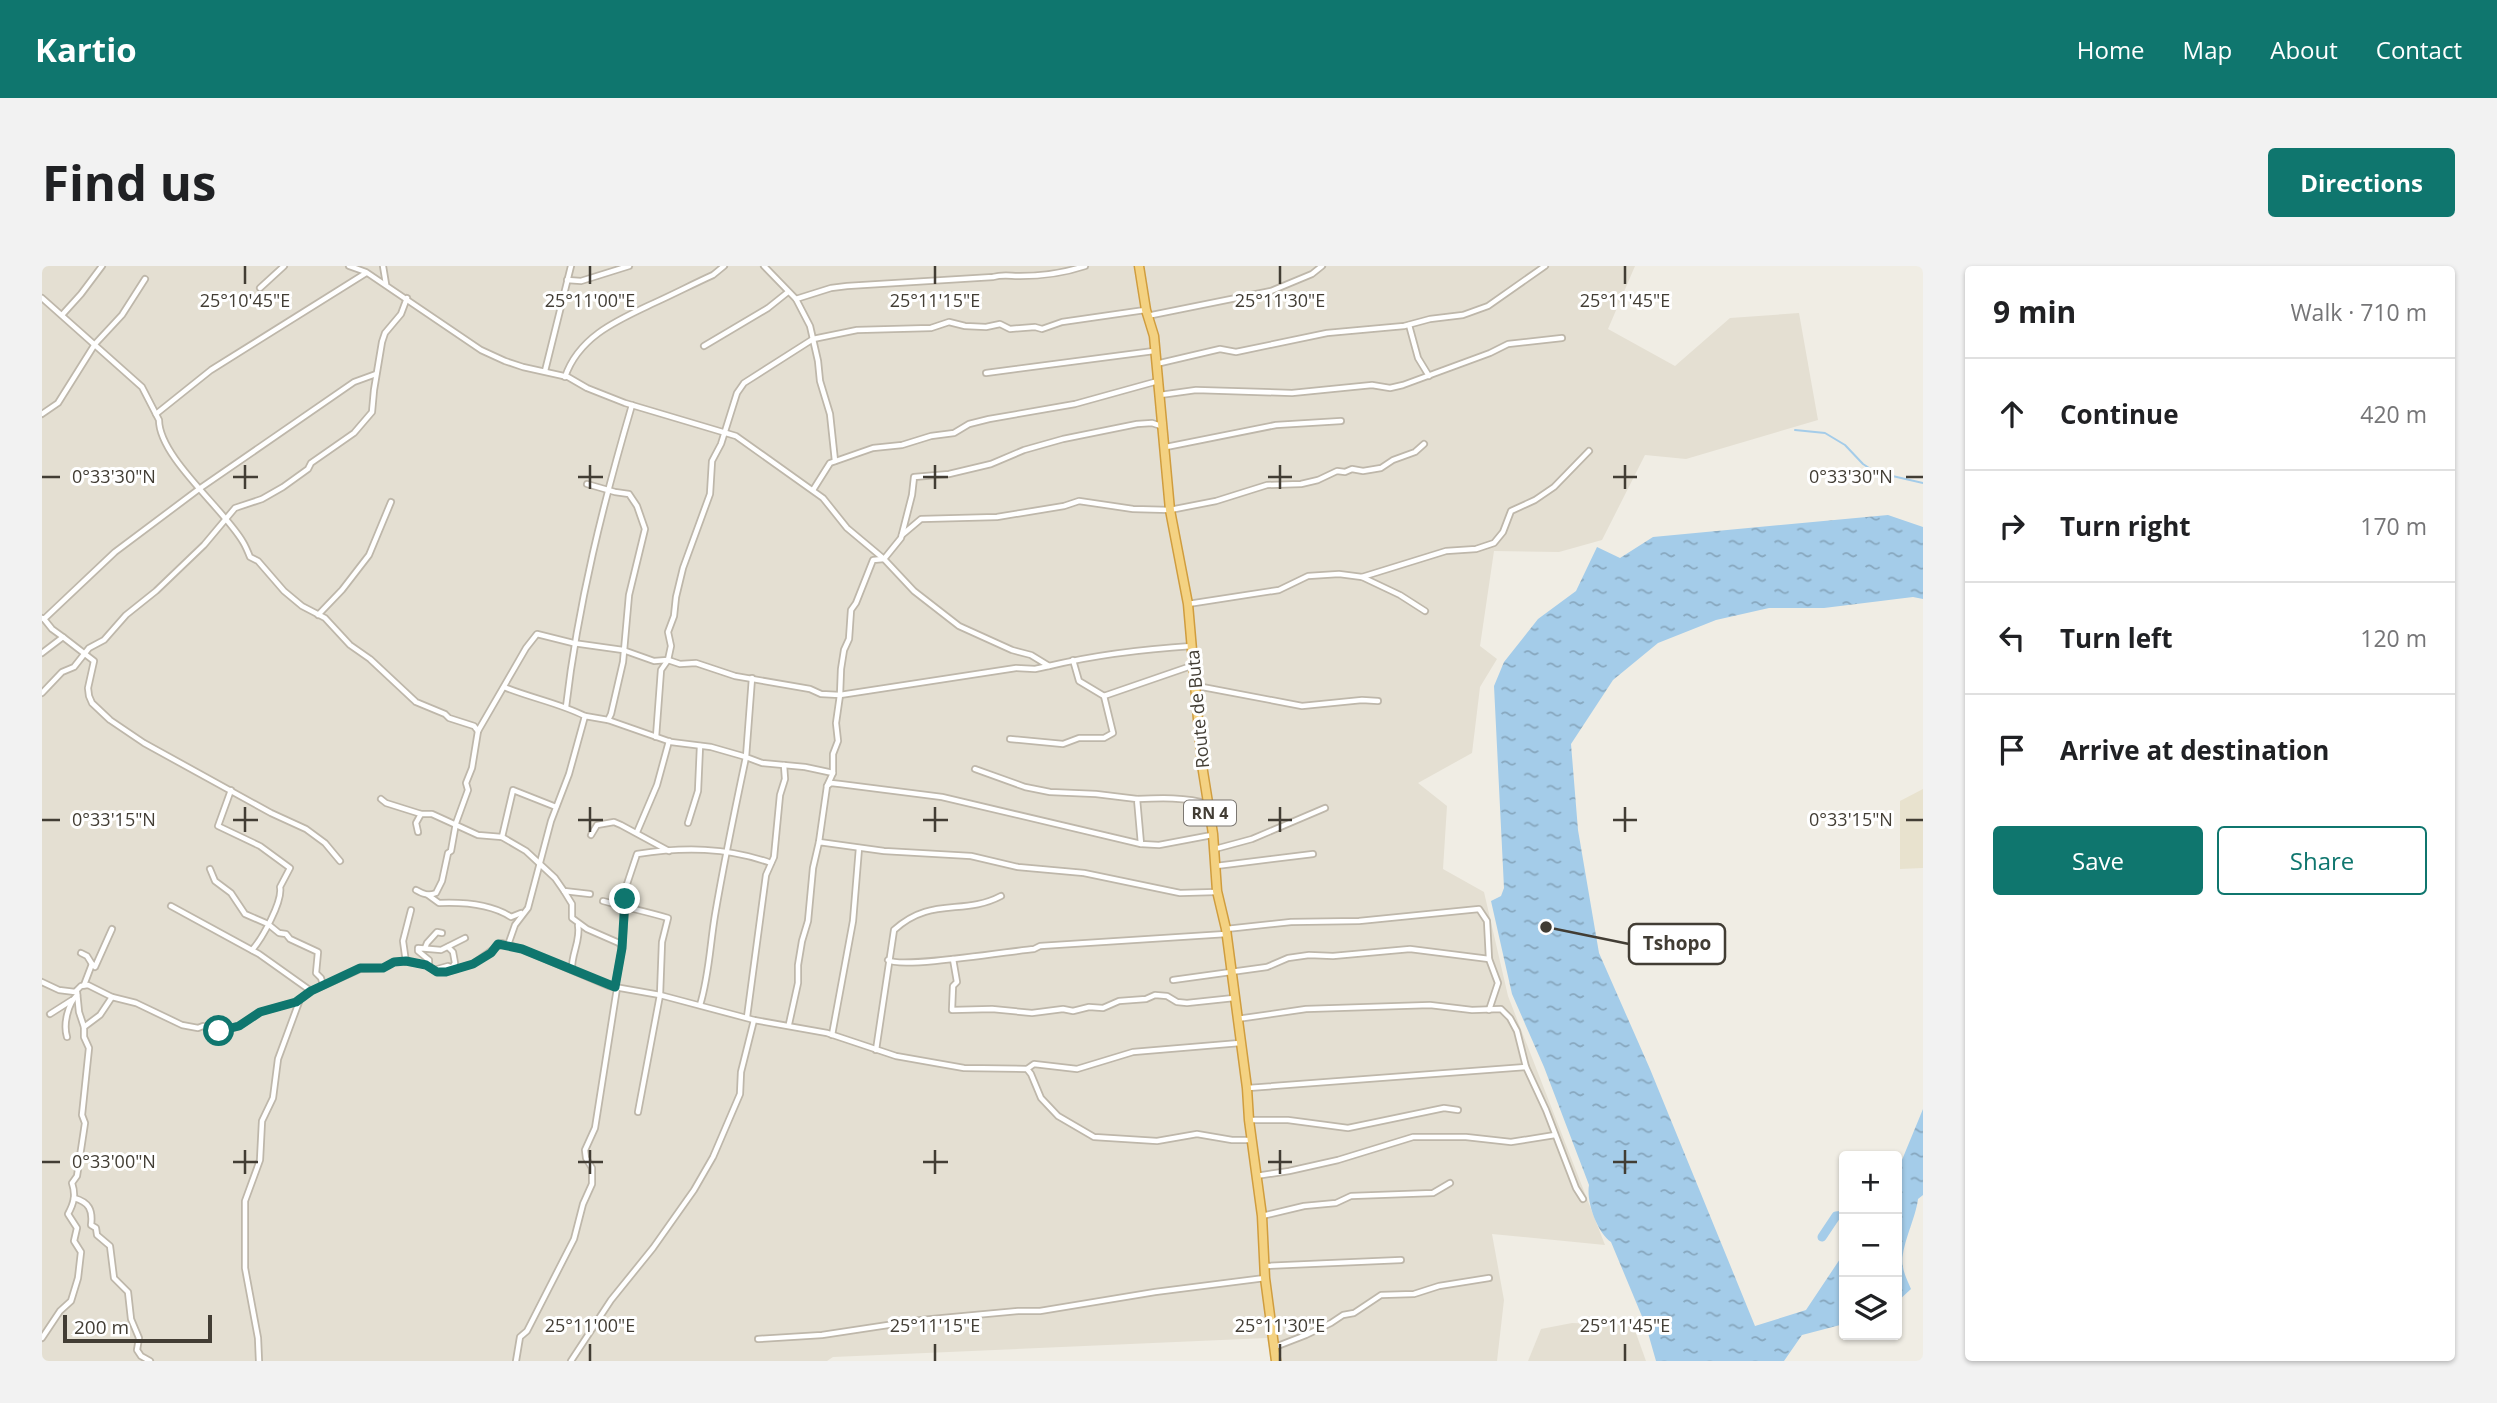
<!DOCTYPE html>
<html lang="en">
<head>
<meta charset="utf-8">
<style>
  :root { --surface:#fff; --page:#f2f2f2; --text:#202124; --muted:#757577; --line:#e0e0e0; --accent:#0f766e }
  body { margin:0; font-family:"Open Sans",sans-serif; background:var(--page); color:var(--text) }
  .controls { position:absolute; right:21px; bottom:21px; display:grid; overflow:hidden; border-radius:7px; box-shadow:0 2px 5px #0004 }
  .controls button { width:63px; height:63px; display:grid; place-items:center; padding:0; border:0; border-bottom:2px solid var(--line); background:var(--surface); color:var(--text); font:35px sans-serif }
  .scale { position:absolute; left:21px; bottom:18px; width:149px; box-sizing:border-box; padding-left:7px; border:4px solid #423d34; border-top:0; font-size:19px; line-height:24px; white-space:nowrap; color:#423d34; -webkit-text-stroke:5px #fff; paint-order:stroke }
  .stop { position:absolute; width:21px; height:21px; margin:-16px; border:5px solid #0f766e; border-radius:50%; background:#fff }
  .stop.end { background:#0f766e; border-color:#fff; box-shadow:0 2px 7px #0008 }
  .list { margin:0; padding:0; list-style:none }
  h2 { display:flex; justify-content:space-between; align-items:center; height:91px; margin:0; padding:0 28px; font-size:30px }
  h2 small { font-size:23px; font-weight:400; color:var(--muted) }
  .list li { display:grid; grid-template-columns:46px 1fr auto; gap:21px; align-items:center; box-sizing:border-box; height:112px; padding:0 28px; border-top:2px solid var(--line) }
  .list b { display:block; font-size:26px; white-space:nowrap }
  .list em { font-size:23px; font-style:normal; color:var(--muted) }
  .actions { display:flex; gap:14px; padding:21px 28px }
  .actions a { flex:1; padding:16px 0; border:2px solid var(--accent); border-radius:7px; text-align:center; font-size:24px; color:var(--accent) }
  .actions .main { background:var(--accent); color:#fff }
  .icon { flex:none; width:38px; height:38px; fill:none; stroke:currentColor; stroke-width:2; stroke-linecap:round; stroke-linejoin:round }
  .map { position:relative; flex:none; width:1881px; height:1095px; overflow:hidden; border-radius:7px }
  header { display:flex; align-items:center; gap:42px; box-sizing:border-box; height:98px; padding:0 35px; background:var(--accent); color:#fff }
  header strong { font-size:33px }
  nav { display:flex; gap:38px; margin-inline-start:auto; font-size:24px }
  .intro { display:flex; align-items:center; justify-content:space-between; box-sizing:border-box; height:168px; padding:0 42px }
  h1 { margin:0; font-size:49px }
  .button { padding:18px 32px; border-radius:7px; background:var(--accent); color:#fff; font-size:24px; font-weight:700 }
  main { display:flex; gap:42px; padding:0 42px }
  aside { flex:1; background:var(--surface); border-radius:7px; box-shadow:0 2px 5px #0004 }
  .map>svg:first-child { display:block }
  .residential { fill:#e4dfd2 }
  .education { fill:#e8e2ce }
  .water { fill:url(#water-ripples) }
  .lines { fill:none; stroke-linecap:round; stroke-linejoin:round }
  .stream { stroke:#a4cce9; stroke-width:2 }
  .river { stroke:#a4cce9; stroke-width:9 }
  .minor-casing { stroke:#beb7aa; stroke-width:8 }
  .trunk-casing { stroke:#d09d3e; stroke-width:11 }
  .minor { stroke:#fff; stroke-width:4.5 }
  .trunk { stroke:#f4d282; stroke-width:8 }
  .route { stroke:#0f766e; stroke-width:9 }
  .ticks { fill:none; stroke:#423d34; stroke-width:2.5 }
  .labels { text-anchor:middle; stroke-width:6; stroke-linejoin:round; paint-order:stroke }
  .shield { fill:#fff; stroke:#7b7771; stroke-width:2 }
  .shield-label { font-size:16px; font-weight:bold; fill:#423d34 }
  .street-label { font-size:18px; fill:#423d34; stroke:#fff }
  .ticks-label { font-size:18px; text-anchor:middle; fill:#423d34; stroke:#fff; stroke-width:6; stroke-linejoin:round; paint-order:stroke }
  .leader { fill:none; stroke:#423d34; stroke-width:2.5 }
  .callout-dot { fill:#423d34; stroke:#fff; stroke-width:2.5 }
  .callout { fill:#fff; stroke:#423d34; stroke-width:2.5 }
  .callout-label { font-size:19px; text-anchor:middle; font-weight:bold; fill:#423d34 }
</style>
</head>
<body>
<header>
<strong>Kartio</strong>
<nav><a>Home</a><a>Map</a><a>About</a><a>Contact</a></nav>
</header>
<div class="intro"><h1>Find us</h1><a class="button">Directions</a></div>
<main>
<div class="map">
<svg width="1881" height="1095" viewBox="0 0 1881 1095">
  <defs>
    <pattern id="water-ripples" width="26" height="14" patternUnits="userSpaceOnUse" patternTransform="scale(1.75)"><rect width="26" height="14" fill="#a4cce9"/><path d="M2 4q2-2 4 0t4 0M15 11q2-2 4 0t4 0" fill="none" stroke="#87a7be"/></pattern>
  </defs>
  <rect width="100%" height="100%" fill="#f0ede4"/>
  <!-- residential -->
  <g class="residential">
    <path d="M 0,0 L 1593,0 L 1566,63 L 1633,100 L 1688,52 L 1757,47 L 1776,154 L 1644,193 L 1603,189 L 1560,274 L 1517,286 L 1452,285 L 1438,380 L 1455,393 L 1438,421 L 1430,487 L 1376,517 L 1405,540 L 1401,603 L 1442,626 L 1466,730 L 1563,979 L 1450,968 L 1462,1034 L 1455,1095 L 1230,1095 L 1225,1072 L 791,1091 L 785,1095 L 0,1095 Z"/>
    <path d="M 1530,1057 L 1591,1059 L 1604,1095 L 1486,1095 L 1499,1063 Z"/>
  </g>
  <!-- education -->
  <path class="education" d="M 1881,523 L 1881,602 L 1858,603 L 1858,535 Z"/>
  <!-- water -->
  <g class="water">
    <path d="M 1846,249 L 1881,261 L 1881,333 L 1871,331 L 1782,342 L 1727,342 L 1674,354 L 1616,377 L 1571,414 L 1529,478 L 1536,564 L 1557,687 L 1608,803 L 1713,1060 L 1764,1044 L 1802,987 L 1802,1058 L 1760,1069 L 1742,1095 L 1614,1095 L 1604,1060 L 1569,976 C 1555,966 1544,935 1547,919 L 1502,801 L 1470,728 L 1449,635 L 1459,630 L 1462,622 L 1452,420 L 1462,396 L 1496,353 L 1534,325 L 1555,281 L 1578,292 L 1611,271 Z"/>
    <path d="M 1881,843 L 1881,929 L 1876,933 C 1874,952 1857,984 1861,1001 C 1862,1008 1866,1016 1869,1023 L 1855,1036 L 1855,906 Z"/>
  </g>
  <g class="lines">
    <!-- stream -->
    <path class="stream" d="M 1753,164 L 1783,167 L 1803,179 L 1821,198 L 1833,206 L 1881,217"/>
    <!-- river -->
    <path class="river" d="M 1780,971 L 1794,950 L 1802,949"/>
    <!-- minor casing -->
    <g class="minor-casing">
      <g id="minor">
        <path d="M 307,0 L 324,6 L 439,84 L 463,95 L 481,101 L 526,111 L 545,122 L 583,137 L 694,170 L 781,232 L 805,262 L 842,293 L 872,325 L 917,360 L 970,384 L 989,389 L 1007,400 C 1053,389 1103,383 1150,380"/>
        <path d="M 341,0 L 344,18"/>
        <path d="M 722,0 L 754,33 L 768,60 L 776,95 L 778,115 L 788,148 L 793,195"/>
        <path d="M 525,14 L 539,15 L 587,0"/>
        <path d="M 218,22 L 242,0"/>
        <path d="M 0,32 L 100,121 L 117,154 C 117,191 182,243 201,276 C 204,281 206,286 208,291 L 216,295 L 242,325 L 260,340 L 283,352 L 308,379 L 328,393 L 374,436 L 403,448 L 407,452 L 432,460 L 436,465"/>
        <path d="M 754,33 L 789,22 L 805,20 L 951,11 C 961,8 968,10 978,10 C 1001,10 1022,7 1043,0"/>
        <path d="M 20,49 L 39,28 L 60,0"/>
        <path d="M 1105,50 L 1229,25 L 1270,8 L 1280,0"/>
        <path d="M 1367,59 L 1376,92 L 1387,110"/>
        <path d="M 662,80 L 726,42 L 746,26"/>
        <path d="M 1114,98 L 1178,83 L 1194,86 L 1285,67 L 1362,60 L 1388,53 L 1421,49 L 1446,40 L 1503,0"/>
        <path d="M 503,105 L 529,0"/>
        <path d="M 944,107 L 1112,85"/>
        <path d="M 523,111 C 537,70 576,54 612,37 C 632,28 651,18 671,9 L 682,0"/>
        <path d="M 1118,129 L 1154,124 L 1250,127 L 1330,119 L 1348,122 L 1361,119 L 1448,87 L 1466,78 L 1520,72"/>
        <path d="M 0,148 L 16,137 L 53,78 L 80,49 L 103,13"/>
        <path d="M 114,148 L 169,104 L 324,7"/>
        <path d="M 1124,181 L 1234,159 L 1299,155"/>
        <path d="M 771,224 L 788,197 L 831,182 L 860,179 L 889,170 L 912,167 L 927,158 L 947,153 L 1033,138 L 1116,115"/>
        <path d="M 860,269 L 879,253 L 955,251 L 1022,240 L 1037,235 L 1091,243 L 1128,244 L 1174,235 L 1225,219 L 1259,218 L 1276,214 L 1295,205 L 1303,206 L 1310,203 L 1321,205 L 1339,202 L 1351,194 L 1373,186 L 1382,178"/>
        <path d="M 1320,311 L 1404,285 L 1434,283 L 1452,277 L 1461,266 L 1469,245 L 1493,234 L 1512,221 L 1547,185"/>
        <path d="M 1146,338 L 1237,324 L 1266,310 L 1297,308 L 1320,311 L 1358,329 L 1383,345"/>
        <path d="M 276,349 L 300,324 L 327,289 L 349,236"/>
        <path d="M 0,352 L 2,353 L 73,286 L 157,223 L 312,116 L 334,108"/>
        <path d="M 2,353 L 10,363 L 21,371"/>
        <path d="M 0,387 L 21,371 L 52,395 L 46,422 L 47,430 L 50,437 L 68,454 L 102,477 L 229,547 L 264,563 L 283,577 L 298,595"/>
        <path d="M 710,412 L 704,491 L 720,497 L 763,501 L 791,507"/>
        <path d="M 1155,420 L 1260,440 L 1320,434 L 1336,435"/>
        <path d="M 462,421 C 489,432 517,437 543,450"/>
        <path d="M 0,427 L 20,406 L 32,401 L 47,382 L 62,374 L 84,349 L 114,325 L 162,279 L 193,242 L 220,233 L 241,221 L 266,203 L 269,197 L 312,167 L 330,146 L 332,124 L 340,76 L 343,67 L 359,48 L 365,32"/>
        <path d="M 1062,430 L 1152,399"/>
        <path d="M 524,441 C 536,338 561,238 590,139"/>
        <path d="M 566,454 L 629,476 L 669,481 L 704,491 C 693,543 682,596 673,649 C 668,679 667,710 658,739"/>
        <path d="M 614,471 L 619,404 L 626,394 L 629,380 L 626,366 L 632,350 L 634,331 L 641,302 L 668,228 L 670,195 L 679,178 L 695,127 L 702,117 L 771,73 L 815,64 L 889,62 L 907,56 L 923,60 L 944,61 L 958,58 L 968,63 L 993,61 L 1000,63 L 1020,56 L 1103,44"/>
        <path d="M 968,473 L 1021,478 L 1037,472 L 1062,472 L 1071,467 L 1062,430 L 1037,415 L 1031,394"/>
        <path d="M 933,503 L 983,521 L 1008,526 L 1054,528 L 1095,533 L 1099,578"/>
        <path d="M 785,520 L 789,517 L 798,518 L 900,531 L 1099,578 L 1117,579 L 1170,569"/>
        <path d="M 189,524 L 176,560 L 218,580 L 248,602 L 238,621 C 241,635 220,673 210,684"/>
        <path d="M 339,533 L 344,537 L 379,548 L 390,548 L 436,569 L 460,571 L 484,585 L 513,612 L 522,625 L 548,628"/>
        <path d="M 1095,533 C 1118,532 1144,531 1166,538"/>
        <path d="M 646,557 L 656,525 L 658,480"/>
        <path d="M 376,566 L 374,557 L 379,548"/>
        <path d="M 595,566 L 615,519 L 627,475"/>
        <path d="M 549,569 L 555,559 L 572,556 L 579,559 L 627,585"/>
        <path d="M 460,571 L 471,524 L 514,541"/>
        <path d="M 777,576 L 785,520 L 791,507 L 791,488 L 796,475 L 794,457 L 798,429 L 799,403 L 802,384 L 807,373 L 809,344 L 814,337 L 831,294 L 842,293 L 859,272 L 870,229 L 872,211 L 907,208 L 949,198 L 982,184 L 1021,173 L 1095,158 L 1110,157 L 1119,160"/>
        <path d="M 1173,583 L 1210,573 L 1283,542"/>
        <path d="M 1174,600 L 1271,588"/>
        <path d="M 168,603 L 173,615 L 189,627 L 203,648 L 226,658 L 237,667 L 244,668 L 248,673 L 276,686 L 274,707 L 279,712 L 281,719"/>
        <path d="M 374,624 C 381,628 386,630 394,627 L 400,615 L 406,587 L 409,585 L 414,557 L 426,524 L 424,517 L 430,502 L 436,465 L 484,382 L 495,368 L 531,377 L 581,384 L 612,395 L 626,394 L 638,398 L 654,397 L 693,410 L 768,423 L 779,428 L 798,429 L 974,402 L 993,403 L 1007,400"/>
        <path d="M 522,625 L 530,638 L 530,652 L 545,663 L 577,677 L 580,682"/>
        <path d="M 386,629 L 397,637 C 421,636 449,638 469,651 L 479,647"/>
        <path d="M 561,635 C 582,641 606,646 626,652 L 620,676 L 618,729 L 596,846"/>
        <path d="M 129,640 L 217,688 L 269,725"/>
        <path d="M 1184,663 L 1249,656 L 1317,655 L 1437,643 L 1445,655 L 1447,693 L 1456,717 L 1447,744"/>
        <path d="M 466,679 L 473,659 L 486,642 L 509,555 L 527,508 L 543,450 L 566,454 L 569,448 L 581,396 L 587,329 L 603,263 L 595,240 L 587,228 L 573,226 L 545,218"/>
        <path d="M 406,681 L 411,686 L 413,697 L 411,700"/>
        <path d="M 383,682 L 385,677 L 395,666 L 400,667"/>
        <path d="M 39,687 L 45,690 L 50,698"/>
        <path d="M 911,693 L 915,716 L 911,720 L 910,744 L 950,743 L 990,747 L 1021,743 L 1031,745 L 1047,741 L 1061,742 L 1077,735 L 1104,733 L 1113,729 L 1125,730 L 1135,736 L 1145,737 L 1192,732"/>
        <path d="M 846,694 C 859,703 969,685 992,683 L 998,680 L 1184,668"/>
        <path d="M 364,696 L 361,675 L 369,644"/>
        <path d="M 387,700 L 387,694 L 376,685 L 376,682 L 399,684 L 423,672"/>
        <path d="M 392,704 L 406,700 L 414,703"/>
        <path d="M 530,704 C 529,688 539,675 536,659"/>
        <path d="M 1131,714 L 1225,701 L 1246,692 L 1267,689 L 1291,690 L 1368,683 L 1447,693"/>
        <path d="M 0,716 L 17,724 L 33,726 L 39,720 L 46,719 L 70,731 L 94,737 L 140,759 L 156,762 L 161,760 L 177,765 L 197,760 L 218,746 L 254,736 L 269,725 L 318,703 L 341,702 L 352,696 L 363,695 L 384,699 L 395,706 L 404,706 L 431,698 L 460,677 L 480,683 L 567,720 L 618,729 L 712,754 L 785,767 L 854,790 L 922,802 L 985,803 L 989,808 L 999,832 L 1016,850 L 1052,871 L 1115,875 L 1155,868 L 1190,874 L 1209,874"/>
        <path d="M 42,719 L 50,698 L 53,701 L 70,663"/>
        <path d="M 573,721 L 580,682 L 585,618 L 595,588 C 641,581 685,581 729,597"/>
        <path d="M 35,726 L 37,746 L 42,761"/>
        <path d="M 8,748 L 30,734"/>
        <path d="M 705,751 L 724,609 L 732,591 L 738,529 L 743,513 L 742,499"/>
        <path d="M 1195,753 L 1264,743 L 1388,739 L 1430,744 L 1459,743 L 1468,752 L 1475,765 L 1484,801 L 1504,844 L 1534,922 L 1541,933"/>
        <path d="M 747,758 L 756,717 L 756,699 L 760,675 L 766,655 L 771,602 L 777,576 L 842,585 L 929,590 L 976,601 L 1042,607 L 1138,627 L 1174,626"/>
        <path d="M 790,769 L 811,655 L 817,582"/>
        <path d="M 25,771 C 21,758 26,738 35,729"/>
        <path d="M 834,784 L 852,664 C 889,630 921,650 959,630"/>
        <path d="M 985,803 L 992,798 L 1035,803 L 1091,786 L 1198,777"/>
        <path d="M 1206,822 L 1484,801"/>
        <path d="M 1208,854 L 1246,854 L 1306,862 L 1402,842 L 1416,844"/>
        <path d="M 1214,910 L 1247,905 L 1296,894 L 1371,871 L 1424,871 L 1469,876 L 1513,869"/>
        <path d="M 32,932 C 47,936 51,944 49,959 L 54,962 L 55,969 L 68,980 L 72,1012 L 86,1026 L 89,1053 L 97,1072 L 95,1084 L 99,1090 L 108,1095"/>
        <path d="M 1220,950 L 1262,940 L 1294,937 L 1309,930 L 1391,927 L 1408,917"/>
        <path d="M 1224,1000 L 1359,994"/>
        <path d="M 0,1072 L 18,1045 L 29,1035 L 36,1012 L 39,986 L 32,975 L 35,962 L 26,948 C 32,937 34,929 30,917 L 35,910 L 43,857 L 40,849 L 47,782 L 42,771 L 42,761 L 58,749 L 70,731"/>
        <path d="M 716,1073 L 780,1069 L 879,1054 L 976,1045 L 998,1045 L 1113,1026 L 1223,1012"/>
        <path d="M 1233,1081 L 1264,1069 L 1289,1057 L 1301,1049 L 1312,1047 L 1339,1029 L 1372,1028 L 1397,1020 L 1447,1012"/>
        <path d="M 217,1095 L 216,1072 L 203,1002 L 203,935 L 218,894 L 220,855 L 231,832 L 236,793 L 257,736"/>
        <path d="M 474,1095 L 478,1071 L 485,1065 L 532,973 L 541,938 L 550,918 L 550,902 L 544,892 L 543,884 L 553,862 L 575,722"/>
        <path d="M 529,1095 L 569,1034 L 611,982 L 652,924 L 671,891 L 698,828 L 699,806 L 712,754"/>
      </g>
    </g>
    <!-- trunk casing -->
    <g class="trunk-casing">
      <path id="trunk" d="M 1097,0 L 1104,44 L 1112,70 L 1128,244 L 1146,338 L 1160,499 L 1171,568 L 1175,625 L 1184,663 L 1205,822 L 1207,854 L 1220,950 L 1223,1012 L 1234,1095"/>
    </g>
    <!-- minor -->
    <use href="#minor" class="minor"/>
    <!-- trunk -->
    <use href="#trunk" class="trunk"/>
  </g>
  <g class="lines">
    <!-- route -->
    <path class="route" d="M 177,765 L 197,760 L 218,746 L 254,736 L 269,725 L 318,702 L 341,702 L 352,696 L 364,695 L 384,699 L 395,706 L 404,706 L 431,698 L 449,687 L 456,678 L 480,683 L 573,721 L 580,682 L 583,633"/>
  </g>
  <!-- ticks -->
  <path class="ticks" d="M 203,0 L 203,18M 548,0 L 548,18M 893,0 L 893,18M 1238,0 L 1238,18M 1583,0 L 1583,18M 203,199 L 203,223M 548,199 L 548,223M 893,199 L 893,223M 1238,199 L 1238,223M 1583,199 L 1583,223M 0,211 L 18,211M 191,211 L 216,211M 536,211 L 561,211M 881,211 L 906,211M 1226,211 L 1250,211M 1571,211 L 1595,211M 1864,211 L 1881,211M 203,541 L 203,566M 548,541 L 548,566M 893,541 L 893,566M 1238,541 L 1238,566M 1583,541 L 1583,566M 0,554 L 18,554M 191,554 L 216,554M 536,554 L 561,554M 881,554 L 906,554M 1226,554 L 1250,554M 1571,554 L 1595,554M 1864,554 L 1881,554M 203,884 L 203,908M 548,884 L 548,908M 893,884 L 893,908M 1238,884 L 1238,908M 1583,884 L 1583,908M 0,896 L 18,896M 191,896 L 216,896M 536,896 L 561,896M 881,896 L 906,896M 1226,896 L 1250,896M 1571,896 L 1595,896M 548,1078 L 548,1095M 893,1078 L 893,1095M 1238,1078 L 1238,1095M 1583,1078 L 1583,1095"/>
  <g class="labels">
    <!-- shield labels -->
    <rect class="shield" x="1142" y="534.5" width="52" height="25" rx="5"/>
    <g class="shield-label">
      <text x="1168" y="553">RN 4</text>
    </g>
    <!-- street labels -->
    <g class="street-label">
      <text transform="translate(1156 443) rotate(-95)" y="6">Route de Buta</text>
    </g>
  </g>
  <g class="ticks-label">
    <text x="203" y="41">25°10'45"E</text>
    <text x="548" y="41">25°11'00"E</text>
    <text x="893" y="41">25°11'15"E</text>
    <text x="1238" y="41">25°11'30"E</text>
    <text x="1583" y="41">25°11'45"E</text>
    <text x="72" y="217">0°33'30"N</text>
    <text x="1809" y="217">0°33'30"N</text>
    <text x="72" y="560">0°33'15"N</text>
    <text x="1809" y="560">0°33'15"N</text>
    <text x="72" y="902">0°33'00"N</text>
    <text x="548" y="1066">25°11'00"E</text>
    <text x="893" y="1066">25°11'15"E</text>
    <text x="1238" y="1066">25°11'30"E</text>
    <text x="1583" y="1066">25°11'45"E</text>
  </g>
  <!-- callouts -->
  <path class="leader" d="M1504 661L1587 678"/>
  <circle class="callout-dot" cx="1504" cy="661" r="7"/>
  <rect class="callout" x="1587" y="658" width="96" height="40" rx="7"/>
  <g class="callout-label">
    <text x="1635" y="684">Tshopo</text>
  </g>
</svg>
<div class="controls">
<button>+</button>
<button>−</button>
<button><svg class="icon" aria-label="layers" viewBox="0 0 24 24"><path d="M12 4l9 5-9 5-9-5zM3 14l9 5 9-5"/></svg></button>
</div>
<div class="scale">200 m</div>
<div class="stop" style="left:177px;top:765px"></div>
<div class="stop end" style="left:583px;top:633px"></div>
</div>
<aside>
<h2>9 min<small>Walk · 710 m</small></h2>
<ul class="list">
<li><svg class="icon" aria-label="ahead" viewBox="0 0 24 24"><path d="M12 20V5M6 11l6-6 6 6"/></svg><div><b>Continue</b></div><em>420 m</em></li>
<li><svg class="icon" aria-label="right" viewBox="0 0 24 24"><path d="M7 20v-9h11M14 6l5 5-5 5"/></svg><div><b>Turn right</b></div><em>170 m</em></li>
<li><svg class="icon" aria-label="left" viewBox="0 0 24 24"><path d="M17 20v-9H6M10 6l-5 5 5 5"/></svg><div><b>Turn left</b></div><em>120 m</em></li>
<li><svg class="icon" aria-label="arrive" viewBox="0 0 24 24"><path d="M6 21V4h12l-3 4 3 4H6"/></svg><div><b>Arrive at destination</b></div></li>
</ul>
<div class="actions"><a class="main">Save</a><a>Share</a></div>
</aside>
</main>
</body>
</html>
